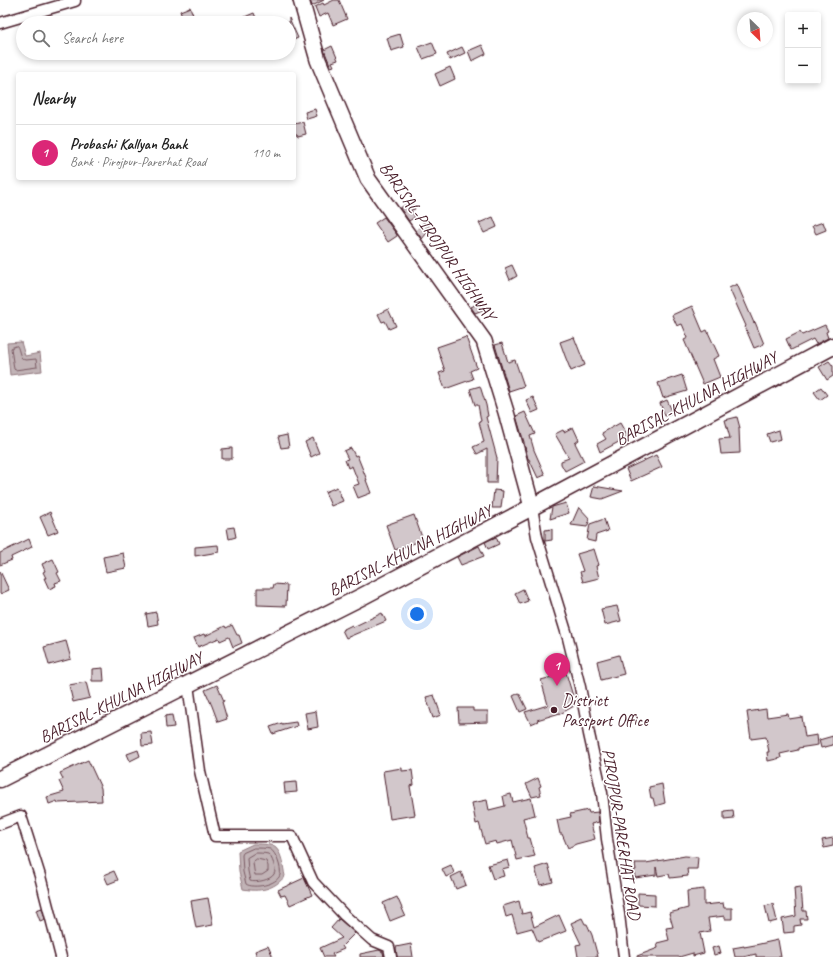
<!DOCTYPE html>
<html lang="en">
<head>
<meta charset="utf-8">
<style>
  :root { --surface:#fff; --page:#f2f2f2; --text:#222; --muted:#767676; --line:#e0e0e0; --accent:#db2777 }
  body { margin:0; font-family:Caveat,sans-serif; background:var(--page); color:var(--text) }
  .controls { position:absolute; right:12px; top:12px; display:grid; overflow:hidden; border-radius:4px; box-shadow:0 2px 6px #0003 }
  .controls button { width:36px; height:36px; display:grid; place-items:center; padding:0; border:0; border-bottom:1px solid var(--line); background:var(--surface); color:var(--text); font:20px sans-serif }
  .compass { position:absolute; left:737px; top:12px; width:36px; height:36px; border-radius:50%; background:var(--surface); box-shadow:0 2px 6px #0003; rotate:155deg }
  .you { position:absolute; left:417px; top:614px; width:14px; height:14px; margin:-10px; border:3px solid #fff; border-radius:50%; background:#1a73e8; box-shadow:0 0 0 6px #1a73e833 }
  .badge { display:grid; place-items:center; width:26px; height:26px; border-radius:50%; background:var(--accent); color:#fff; font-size:13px; font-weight:700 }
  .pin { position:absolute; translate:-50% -33px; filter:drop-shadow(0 1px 2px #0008) }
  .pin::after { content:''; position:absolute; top:21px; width:14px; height:12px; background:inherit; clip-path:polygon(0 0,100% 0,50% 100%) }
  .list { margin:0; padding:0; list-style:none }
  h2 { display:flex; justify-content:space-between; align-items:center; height:52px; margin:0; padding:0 16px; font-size:17px }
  h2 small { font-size:13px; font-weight:400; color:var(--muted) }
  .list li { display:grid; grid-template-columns:26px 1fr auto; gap:12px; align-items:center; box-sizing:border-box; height:56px; padding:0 16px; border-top:1px solid var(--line) }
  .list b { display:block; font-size:15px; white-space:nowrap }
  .list p { margin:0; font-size:13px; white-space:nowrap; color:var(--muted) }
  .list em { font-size:13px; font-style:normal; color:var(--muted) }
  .icon { flex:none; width:22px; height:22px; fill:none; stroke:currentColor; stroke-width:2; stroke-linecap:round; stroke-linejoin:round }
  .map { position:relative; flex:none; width:833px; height:957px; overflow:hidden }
  .search { position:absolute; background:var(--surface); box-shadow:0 2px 6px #0003; left:16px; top:16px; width:280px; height:44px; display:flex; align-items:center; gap:10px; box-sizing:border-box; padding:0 14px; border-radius:22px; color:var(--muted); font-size:15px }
  .panel { position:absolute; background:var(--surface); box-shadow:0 2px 6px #0003; left:16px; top:72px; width:280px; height:108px; border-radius:4px }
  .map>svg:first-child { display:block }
  .water { fill:#c1b3b6; stroke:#91787e }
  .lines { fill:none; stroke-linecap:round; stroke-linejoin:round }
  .shore { stroke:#7a5a63; stroke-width:1 }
  .building { fill:#d2c7cb; stroke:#4a1f2b }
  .minor-casing { stroke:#4a1f2b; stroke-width:13 }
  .primary-casing { stroke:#4a1f2b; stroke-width:18 }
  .trunk-casing { stroke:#4a1f2b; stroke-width:19 }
  .minor { stroke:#fff; stroke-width:10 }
  .primary { stroke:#fff; stroke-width:15 }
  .trunk { stroke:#fff; stroke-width:16 }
  .poi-dot { fill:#4a1f2b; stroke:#fff; stroke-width:1.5 }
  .labels { text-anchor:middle; stroke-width:3; stroke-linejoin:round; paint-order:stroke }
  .street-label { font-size:17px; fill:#4a1f2b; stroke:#fff }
  .poi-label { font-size:17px; fill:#4a1f2b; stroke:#fff; text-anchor:start }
</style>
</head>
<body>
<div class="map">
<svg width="833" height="957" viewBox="0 0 833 957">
  <rect width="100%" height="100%" fill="#fff"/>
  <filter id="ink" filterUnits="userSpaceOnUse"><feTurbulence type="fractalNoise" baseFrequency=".025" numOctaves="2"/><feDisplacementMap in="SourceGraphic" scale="8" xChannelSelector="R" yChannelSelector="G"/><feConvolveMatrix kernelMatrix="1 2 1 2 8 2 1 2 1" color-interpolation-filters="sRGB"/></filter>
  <g filter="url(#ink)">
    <!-- water -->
    <g class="water">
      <path d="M 21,342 L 25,356 L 40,353 L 42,371 L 10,375 L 7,343 Z"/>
      <path d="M 253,844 C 257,844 269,844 273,846 C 282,850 283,867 285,876 C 274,890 259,892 243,889 L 239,872 L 238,851 Z"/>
    </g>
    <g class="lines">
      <!-- shore -->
      <g class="shore">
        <path d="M 17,346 C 20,350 19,360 26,360 C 29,360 33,359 36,359 L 37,367 L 15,370 L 14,369 L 11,348 L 13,347 Z"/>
        <path d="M 254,848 C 259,848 266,848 270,849 C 276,852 282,869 280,875 C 277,885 253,889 246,884 L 243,872 L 242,855 L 243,853 Z"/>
        <path d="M 255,853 C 259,853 264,853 268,854 C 272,856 277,871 274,874 C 271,880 256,883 250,881 L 248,871 L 247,858 Z"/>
        <path d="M 257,859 L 266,861 L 268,866 L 268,871 L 262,875 L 255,875 L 254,870 L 253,862 Z"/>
      </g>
    </g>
    <!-- building -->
    <g class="building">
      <path d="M 310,0 L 324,0 L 312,6 Z"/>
      <path d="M 334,0 L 339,0 L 347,19 L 333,25 L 328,13 L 319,17 L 315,7 L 323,3 L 324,5 Z"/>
      <path d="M 190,7 L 196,23 L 184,23 L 180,11 Z"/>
      <path d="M 254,13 L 258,23 L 230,23 Z"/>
      <path d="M 289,18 L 298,38 L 289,42 Z"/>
      <path d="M 400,34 L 404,47 L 391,51 L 387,38 Z"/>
      <path d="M 432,42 L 437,54 L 423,59 L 418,47 Z"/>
      <path d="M 482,45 L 486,54 L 472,61 L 468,51 Z"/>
      <path d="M 332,46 L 338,60 L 332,62 L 334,66 L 331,67 L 324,50 Z"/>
      <path d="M 462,47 L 465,53 L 450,60 L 447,54 Z"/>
      <path d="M 450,67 L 455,79 L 440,86 L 435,74 Z"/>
      <path d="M 315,109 L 317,116 L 307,119 L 305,112 Z"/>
      <path d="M 303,122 L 306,134 L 298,136 L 297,134 L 294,134 L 294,124 Z"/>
      <path d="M 411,202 L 415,209 L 411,210 L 415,217 L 409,221 L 400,208 Z"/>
      <path d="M 384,217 L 397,235 L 397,236 L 388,242 L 375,223 Z"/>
      <path d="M 493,217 L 497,227 L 484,233 L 479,223 Z"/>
      <path d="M 424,222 L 431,228 L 422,239 L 416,231 Z"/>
      <path d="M 823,222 L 826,230 L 816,234 L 812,226 Z"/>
      <path d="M 512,265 L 517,276 L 510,280 L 505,268 Z"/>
      <path d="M 737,284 L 754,323 L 755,322 L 764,344 L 754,348 L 745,327 L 746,326 L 729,288 Z"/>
      <path d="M 481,302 L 485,309 L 475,313 L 471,307 Z"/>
      <path d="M 692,306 L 703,332 L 707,330 L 719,356 L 713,359 L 720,377 L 703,384 L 684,340 L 688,338 L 682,324 L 677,326 L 672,315 Z"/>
      <path d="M 388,309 L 396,326 L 389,329 L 385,321 L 382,322 L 378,314 Z"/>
      <path d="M 825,325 L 828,331 L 826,332 L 828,338 L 816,344 L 813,339 L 791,350 L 786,339 L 800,332 L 802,335 Z"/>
      <path d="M 466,337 L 477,368 L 470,371 L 473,379 L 445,389 L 439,373 L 445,371 L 437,347 Z"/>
      <path d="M 574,337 L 585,365 L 571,371 L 565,356 L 560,342 Z"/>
      <path d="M 502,343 L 508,362 L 515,360 L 524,386 L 509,391 L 495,345 Z"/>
      <path d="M 829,361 L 833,366 L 833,376 L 827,380 L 819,367 Z"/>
      <path d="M 682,375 L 687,391 L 663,398 L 658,383 Z"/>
      <path d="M 480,386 L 486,405 L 488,416 L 486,417 L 497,458 L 496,483 L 487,483 L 487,449 L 477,454 L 473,447 L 484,442 L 479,422 L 481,421 L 478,405 L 475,405 L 470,389 Z"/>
      <path d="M 821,387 L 827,395 L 820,400 L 814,392 Z"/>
      <path d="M 533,397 L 539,410 L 532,413 L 526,400 Z"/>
      <path d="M 667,400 L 673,413 L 665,416 L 660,403 Z"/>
      <path d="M 525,412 L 535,434 L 530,436 L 534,450 L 545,475 L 538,478 L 529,459 L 528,459 L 524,443 L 524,442 L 516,416 Z"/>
      <path d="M 737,417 L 740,428 L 739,428 L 740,453 L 721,454 L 719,439 L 730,438 L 725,420 Z"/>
      <path d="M 620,423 L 628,437 L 600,452 L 597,444 L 606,439 L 602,433 Z"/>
      <path d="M 573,427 L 579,440 L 575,443 L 584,461 L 565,471 L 561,464 L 561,461 L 569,458 L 555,434 L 563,430 L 564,432 Z"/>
      <path d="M 779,430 L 781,439 L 770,442 L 767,434 Z"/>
      <path d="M 287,435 L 289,447 L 281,448 L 278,437 Z"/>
      <path d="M 313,438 L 319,453 L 311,457 L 305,442 Z"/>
      <path d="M 232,448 L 232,459 L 222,459 L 222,449 Z"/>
      <path d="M 351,448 L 355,456 L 357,455 L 367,480 L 366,480 L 371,493 L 358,498 L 353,486 L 359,484 L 352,466 L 348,468 L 345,460 L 348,459 L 344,451 Z"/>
      <path d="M 656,455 L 662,467 L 631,481 L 626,469 Z"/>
      <path d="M 594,486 L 623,491 L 602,499 L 591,497 Z"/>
      <path d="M 337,487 L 343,501 L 331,506 L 325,492 Z"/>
      <path d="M 494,490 L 503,491 L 501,508 L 492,508 Z"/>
      <path d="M 566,503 L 569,513 L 550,519 L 552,507 Z"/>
      <path d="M 579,507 L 590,519 L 587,527 L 571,525 Z"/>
      <path d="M 50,512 L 58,531 L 48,535 L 40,517 Z"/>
      <path d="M 414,515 L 423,540 L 395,550 L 386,525 Z"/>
      <path d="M 604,519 L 608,531 L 596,535 L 595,542 L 587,540 L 590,524 Z"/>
      <path d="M 234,527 L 236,537 L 229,539 L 227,528 Z"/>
      <path d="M 552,529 L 552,540 L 545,541 L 545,530 Z"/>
      <path d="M 496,537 L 499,544 L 488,549 L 485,542 Z"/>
      <path d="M 29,539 L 32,547 L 11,557 L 12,560 L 0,565 L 0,553 Z"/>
      <path d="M 218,545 L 219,552 L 195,556 L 195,547 Z"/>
      <path d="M 479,546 L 484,556 L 461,565 L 457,557 Z"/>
      <path d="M 594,549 L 599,565 L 596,566 L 599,578 L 583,582 L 580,572 L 583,571 L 577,554 Z"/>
      <path d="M 123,553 L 126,568 L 106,572 L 103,557 Z"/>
      <path d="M 53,559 L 59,572 L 57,573 L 61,581 L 55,583 L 56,586 L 49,589 L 44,578 L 46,578 L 43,572 L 45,571 L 42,564 Z"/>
      <path d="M 0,571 L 9,590 L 0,594 Z"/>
      <path d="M 274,584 L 287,585 L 286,606 L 257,605 L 257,588 L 273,588 Z"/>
      <path d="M 523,589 L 528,601 L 520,604 L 515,593 Z"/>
      <path d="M 617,606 L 621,621 L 605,625 L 601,609 Z"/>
      <path d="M 156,612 L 158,624 L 148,626 L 146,614 Z"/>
      <path d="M 382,613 L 386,621 L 346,638 L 342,630 L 352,625 L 353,627 Z"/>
      <path d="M 232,625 L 237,635 L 239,635 L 242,643 L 233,647 L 229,637 L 220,641 L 219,638 L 198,647 L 194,638 L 204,634 L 205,636 L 225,626 L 226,628 Z"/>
      <path d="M 66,641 L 71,659 L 49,665 L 44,647 Z"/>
      <path d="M 619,655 L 624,674 L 601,680 L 597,661 Z"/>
      <path d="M 103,668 L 104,681 L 92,681 L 92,669 Z"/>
      <path d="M 566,673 L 573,696 L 570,697 L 574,706 L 560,714 L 560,713 L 537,720 L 538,721 L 531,724 L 525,712 L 548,705 L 541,680 Z"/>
      <path d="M 86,682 L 90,698 L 73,702 L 69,685 Z"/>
      <path d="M 217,685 L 224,701 L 222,702 L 227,719 L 218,722 L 212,706 L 205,690 Z"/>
      <path d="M 519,693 L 527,709 L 520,712 L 513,696 Z"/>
      <path d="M 434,695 L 441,715 L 433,718 L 426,697 Z"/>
      <path d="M 458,708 L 473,708 L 473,711 L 488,711 L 488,722 L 459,723 Z"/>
      <path d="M 766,709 L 767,717 L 788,714 L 789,719 L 802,717 L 805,737 L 817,735 L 818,745 L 798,748 L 798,750 L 780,754 L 781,758 L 768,761 L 767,752 L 769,752 L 766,737 L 751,739 L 747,712 Z"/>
      <path d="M 316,711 L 318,727 L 308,729 L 305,713 Z"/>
      <path d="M 172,715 L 174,727 L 166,728 L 165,716 Z"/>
      <path d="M 296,722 L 297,726 L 273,734 L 270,727 L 282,723 L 282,724 Z"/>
      <path d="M 151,732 L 153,745 L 142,746 L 141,733 Z"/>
      <path d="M 833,736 L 833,745 L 821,748 L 819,740 Z"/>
      <path d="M 138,750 L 140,756 L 130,761 L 127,754 Z"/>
      <path d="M 88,760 L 101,788 L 102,801 L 58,803 L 57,801 L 49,804 L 47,797 L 64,792 L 59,781 L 63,779 L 60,773 Z"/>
      <path d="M 402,768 L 402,771 L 412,770 L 414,785 L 410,786 L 415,815 L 390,819 L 383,771 Z"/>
      <path d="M 538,778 L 541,786 L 539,787 L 541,795 L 532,797 L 526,784 Z"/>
      <path d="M 296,782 L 297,792 L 285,793 L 284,783 Z"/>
      <path d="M 662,784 L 665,803 L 655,806 L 653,798 L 651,798 L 649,787 Z"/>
      <path d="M 511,794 L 513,802 L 531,798 L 535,815 L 523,818 L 528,838 L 530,838 L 535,856 L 517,860 L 512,840 L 497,844 L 496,841 L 485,844 L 479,823 L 476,824 L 472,803 L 487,800 L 489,810 L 505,806 L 503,796 Z"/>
      <path d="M 588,810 L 589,813 L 598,812 L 599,822 L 591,824 L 595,839 L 576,844 L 568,848 L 562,834 L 560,834 L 557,820 L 571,817 L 570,814 Z"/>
      <path d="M 733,810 L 734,819 L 724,820 L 724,811 Z"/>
      <path d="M 833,838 L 833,846 L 824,848 L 822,840 Z"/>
      <path d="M 685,856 L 698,857 L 697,869 L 687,869 L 688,876 L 670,878 L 669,874 L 658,876 L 656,867 L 656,875 L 635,878 L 634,870 L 636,870 L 635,863 L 646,863 Z"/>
      <path d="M 508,860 L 510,867 L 502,869 L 504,876 L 493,879 L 488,865 Z"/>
      <path d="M 548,864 L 553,882 L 540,885 L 535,868 Z"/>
      <path d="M 451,865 L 454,873 L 446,877 L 442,869 Z"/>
      <path d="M 114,871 L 118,880 L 108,884 L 104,875 Z"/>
      <path d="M 461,872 L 466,885 L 456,889 L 451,877 Z"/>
      <path d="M 304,878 L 312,895 L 290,905 L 285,895 L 281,896 L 278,890 Z"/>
      <path d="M 801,887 L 803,911 L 806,911 L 807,919 L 800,919 L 801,925 L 794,926 L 794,932 L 784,933 L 782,919 L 796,916 L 794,888 Z"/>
      <path d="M 704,889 L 704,905 L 723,903 L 724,908 L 732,908 L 732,919 L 725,919 L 725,916 L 708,918 L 710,931 L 700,933 L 704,953 L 693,956 L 693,953 L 679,957 L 637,957 L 637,956 L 658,948 L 657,943 L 669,940 L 666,928 L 673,927 L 669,913 L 688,908 L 687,891 Z"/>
      <path d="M 638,893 L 655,894 L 655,906 L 638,905 Z"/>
      <path d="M 397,897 L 405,915 L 390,921 L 383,903 Z"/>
      <path d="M 208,898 L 213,925 L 196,928 L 191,901 Z"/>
      <path d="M 519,901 L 522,914 L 530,912 L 534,927 L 559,915 L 566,931 L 538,942 L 532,928 L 517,932 L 512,915 L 506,917 L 503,906 Z"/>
      <path d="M 773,904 L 777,921 L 769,923 L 765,906 Z"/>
      <path d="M 42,908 L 45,919 L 40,921 L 36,910 Z"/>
      <path d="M 582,918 L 585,924 L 587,924 L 592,935 L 598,957 L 578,957 L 576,945 L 581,944 L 571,923 Z"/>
      <path d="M 339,919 L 355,933 L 342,946 L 344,949 L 332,954 L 334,957 L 324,957 L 320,948 L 342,938 L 331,928 Z"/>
      <path d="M 778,940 L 781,957 L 756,957 L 756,954 L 743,957 L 735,957 L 733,948 L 744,946 L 744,947 L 755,945 Z"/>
      <path d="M 411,944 L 413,957 L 397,957 L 396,947 Z"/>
      <path d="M 268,946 L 273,957 L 257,957 L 255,951 Z"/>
      <path d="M 719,946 L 721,953 L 714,955 L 712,948 Z"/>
      <path d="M 379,950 L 383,952 L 384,957 L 360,957 L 360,954 Z"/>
    </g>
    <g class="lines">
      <!-- minor casing -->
      <g class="minor-casing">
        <g id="minor">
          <path d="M 0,23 L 75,1 L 75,0"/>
          <path d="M 532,507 L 537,537 L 568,638 L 580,687 L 589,734 L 602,793 L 607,839 L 619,914 L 624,957"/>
          <path d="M 188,685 L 200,771 L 215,836 L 292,836 L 313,882 L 344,915 L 372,940 L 389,947 L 391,957"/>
          <path d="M 0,824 L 21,816 L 40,876 L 61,957"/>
        </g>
      </g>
      <!-- primary casing -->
      <g class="primary-casing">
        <path id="primary" d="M 301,0 L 318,60 L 368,179 L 484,341 L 506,412 L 532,507"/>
      </g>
      <!-- trunk casing -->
      <g class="trunk-casing">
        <path id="trunk" d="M 0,779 L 363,596 L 532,507 L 833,346"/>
      </g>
      <!-- minor -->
      <use href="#minor" class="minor"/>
      <!-- primary -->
      <use href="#primary" class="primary"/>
      <!-- trunk -->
      <use href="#trunk" class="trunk"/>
    </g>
  </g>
  <!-- markers -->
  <circle class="poi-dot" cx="554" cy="710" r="4"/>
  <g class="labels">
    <!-- street labels -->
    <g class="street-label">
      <text transform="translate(438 241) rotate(55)" y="6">BARISAL-PIROJPUR HIGHWAY</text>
      <text transform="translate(696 398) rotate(-28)" y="6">BARISAL-KHULNA HIGHWAY</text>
      <text transform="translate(410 550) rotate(-27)" y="6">BARISAL-KHULNA HIGHWAY</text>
      <text transform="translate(121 697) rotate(-27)" y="6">BARISAL-KHULNA HIGHWAY</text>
      <text transform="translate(622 834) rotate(81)" y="6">PIROJPUR-PARERHAT ROAD</text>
    </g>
    <!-- poi labels -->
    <g class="poi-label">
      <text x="562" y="706">District<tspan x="562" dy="20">Passport Office</tspan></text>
    </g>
  </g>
</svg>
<div class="controls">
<button>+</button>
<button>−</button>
</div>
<svg class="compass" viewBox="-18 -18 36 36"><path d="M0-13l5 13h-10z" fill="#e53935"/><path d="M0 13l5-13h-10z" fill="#767676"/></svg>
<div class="you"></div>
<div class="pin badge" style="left:557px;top:686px">1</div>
<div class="search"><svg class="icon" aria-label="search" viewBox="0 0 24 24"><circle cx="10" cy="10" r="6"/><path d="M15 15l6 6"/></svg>Search here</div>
<section class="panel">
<h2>Nearby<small></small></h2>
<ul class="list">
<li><span class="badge">1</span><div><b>Probashi Kallyan Bank</b><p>Bank · Pirojpur-Parerhat Road</p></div><em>110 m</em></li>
</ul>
</section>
</div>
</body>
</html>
